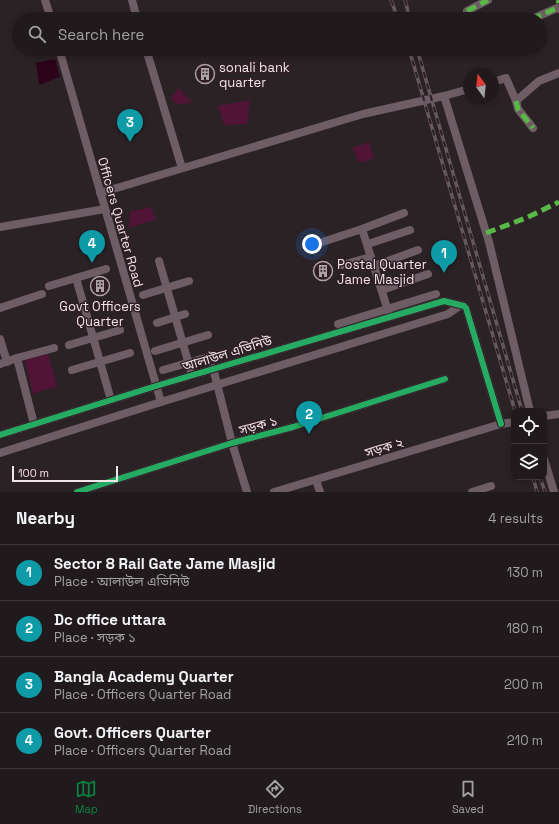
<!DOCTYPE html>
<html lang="en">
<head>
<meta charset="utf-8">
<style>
  :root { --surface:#201a1c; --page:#2d2729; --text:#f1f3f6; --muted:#a2a1a3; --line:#3d383b; --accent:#0b8043 }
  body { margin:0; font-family:"Space Grotesk","Noto Sans Bengali",sans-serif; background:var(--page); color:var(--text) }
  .controls { position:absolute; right:12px; bottom:12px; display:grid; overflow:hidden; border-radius:8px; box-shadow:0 2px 6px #0003 }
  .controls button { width:36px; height:36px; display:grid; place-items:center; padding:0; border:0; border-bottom:1px solid var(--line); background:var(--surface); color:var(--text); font:20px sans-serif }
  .compass { position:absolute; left:463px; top:68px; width:36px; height:36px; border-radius:50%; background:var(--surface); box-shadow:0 2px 6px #0003; rotate:345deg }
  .scale { position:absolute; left:12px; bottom:10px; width:106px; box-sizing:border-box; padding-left:4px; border:2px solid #f1e5e9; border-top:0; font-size:11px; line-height:14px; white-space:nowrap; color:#f1e5e9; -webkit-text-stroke:3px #2f1e26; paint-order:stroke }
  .you { position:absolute; left:312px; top:244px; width:14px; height:14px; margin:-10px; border:3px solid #fff; border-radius:50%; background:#1a73e8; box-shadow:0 0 0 6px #1a73e833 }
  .badge { display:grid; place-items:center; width:26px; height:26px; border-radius:50%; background:var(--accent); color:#fff; font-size:13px; font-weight:700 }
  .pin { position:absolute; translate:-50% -33px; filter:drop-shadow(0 1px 2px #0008) }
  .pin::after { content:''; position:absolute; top:21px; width:14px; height:12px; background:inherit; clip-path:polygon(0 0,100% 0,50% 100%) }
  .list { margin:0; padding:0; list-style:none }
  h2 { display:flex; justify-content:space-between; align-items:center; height:52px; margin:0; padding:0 16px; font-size:17px }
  h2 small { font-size:13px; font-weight:400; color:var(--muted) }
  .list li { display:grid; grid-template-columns:26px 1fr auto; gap:12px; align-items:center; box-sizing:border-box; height:56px; padding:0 16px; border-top:1px solid var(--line) }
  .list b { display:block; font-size:15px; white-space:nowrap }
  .list p { margin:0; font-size:13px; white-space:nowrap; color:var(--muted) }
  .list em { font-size:13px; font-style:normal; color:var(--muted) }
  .icon { flex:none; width:22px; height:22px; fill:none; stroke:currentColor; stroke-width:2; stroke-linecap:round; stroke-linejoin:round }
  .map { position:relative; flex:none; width:559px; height:492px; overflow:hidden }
  .search { position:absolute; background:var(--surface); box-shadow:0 2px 6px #0003; left:12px; right:12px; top:12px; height:44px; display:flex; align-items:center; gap:10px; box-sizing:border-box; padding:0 14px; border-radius:22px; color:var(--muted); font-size:15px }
  .sheet { height:276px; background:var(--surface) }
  nav { display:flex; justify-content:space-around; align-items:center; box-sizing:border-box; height:56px; border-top:1px solid var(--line); background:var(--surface); font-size:11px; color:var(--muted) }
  nav a { display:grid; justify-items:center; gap:2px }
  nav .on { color:var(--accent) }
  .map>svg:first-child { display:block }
  .green { fill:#511436 }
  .water { fill:#2d0319 }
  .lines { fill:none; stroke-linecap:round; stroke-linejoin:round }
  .street { stroke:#6e5d65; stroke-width:8 }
  .rail-casing { stroke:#65595f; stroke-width:3.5 }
  .rail { stroke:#2f1e26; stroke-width:2; stroke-dasharray:6; stroke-linecap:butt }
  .quiet { stroke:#58b947; stroke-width:5; stroke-dasharray:10 5; stroke-linecap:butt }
  .cycleway-casing { stroke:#2f1e26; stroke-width:8 }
  .cycleway { stroke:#26ab63; stroke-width:6 }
  .labels { text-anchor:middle; stroke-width:3; stroke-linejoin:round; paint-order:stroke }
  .poi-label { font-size:13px; fill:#f1e5e9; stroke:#2f1e26; text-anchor:start }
  .street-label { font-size:13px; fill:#f1e5e9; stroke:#2f1e26 }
</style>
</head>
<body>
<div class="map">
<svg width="559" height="492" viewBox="0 0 559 492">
  <rect width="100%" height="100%" fill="#2b2226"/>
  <!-- green -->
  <g class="green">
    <path d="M 179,88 L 192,103 L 176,104 L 171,98 Z"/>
    <path d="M 250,100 L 247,124 L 224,125 L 218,106 Z"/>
    <path d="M 369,142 L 374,158 L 359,163 L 353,148 Z"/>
    <path d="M 150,207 L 156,219 L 129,228 L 130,212 Z"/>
    <path d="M 48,354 L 57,386 L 33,394 L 25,360 Z"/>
  </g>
  <!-- water -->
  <path class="water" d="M 55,59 L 60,77 L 39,85 L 36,63 Z"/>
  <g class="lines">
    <!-- street -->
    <g class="street">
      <path d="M 45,0 L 51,19"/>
      <path d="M 132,0 L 137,19"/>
      <path d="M 467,11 L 488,0"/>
      <path d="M 532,19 L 557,8 L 559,9"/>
      <path d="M 59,49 L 161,402"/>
      <path d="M 146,49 L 182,168"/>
      <path d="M 493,82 L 506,78 L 516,101 L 518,109 L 533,128"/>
      <path d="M 444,96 L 489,242 L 530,411"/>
      <path d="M 516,101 L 539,81 L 559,73"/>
      <path d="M 100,193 L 363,114 L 444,96 L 469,89"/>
      <path d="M 0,227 L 105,209"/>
      <path d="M 362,229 L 389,314"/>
      <path d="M 368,244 L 410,230"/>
      <path d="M 307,247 L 362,229 L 404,213"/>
      <path d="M 159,261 L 192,375"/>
      <path d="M 342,265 L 371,257"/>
      <path d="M 374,266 L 418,250"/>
      <path d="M 76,278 L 111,400"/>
      <path d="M 49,286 L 106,269"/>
      <path d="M 382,290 L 428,274"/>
      <path d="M 143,295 L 189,281"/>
      <path d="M 0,308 L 42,294"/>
      <path d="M 157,323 L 185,314"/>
      <path d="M 338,324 L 436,294"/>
      <path d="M 0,339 L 7,362"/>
      <path d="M 69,345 L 120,330"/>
      <path d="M 155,351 L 208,335"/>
      <path d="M 17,358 L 34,424"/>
      <path d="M 0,364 L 17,358 L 54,348"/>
      <path d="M 213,368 L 232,443 L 247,492"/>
      <path d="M 72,370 L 130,353"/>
      <path d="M 163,370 L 212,356"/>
      <path d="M 544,416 L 559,414"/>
      <path d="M 0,435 L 156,386 L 444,301 L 464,306 L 466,308 L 501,424"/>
      <path d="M 0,453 L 161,402 L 448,314 L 461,305"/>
      <path d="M 544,459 L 554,492"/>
      <path d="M 316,480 L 320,492"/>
      <path d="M 77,492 L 232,443 L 293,427 L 445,379"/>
      <path d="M 274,492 L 501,424 L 514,422"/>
      <path d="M 472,492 L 491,486"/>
    </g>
    <!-- rail casing -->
    <g class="rail-casing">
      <g id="rail">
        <path d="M 391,0 L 398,19"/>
        <path d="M 405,0 L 410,19"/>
        <path d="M 409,49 L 515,411"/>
        <path d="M 417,49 L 522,411"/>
        <path d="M 533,477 L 537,492"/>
        <path d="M 540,477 L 545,492"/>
      </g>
    </g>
    <!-- rail -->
    <use href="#rail" class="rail"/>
    <!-- quiet -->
    <g class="quiet">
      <path d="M 558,0 L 559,3"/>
      <path d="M 467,11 L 488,0"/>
      <path d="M 532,19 L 557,8 L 559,9"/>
      <path d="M 516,101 L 518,109 L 533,128"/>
      <path d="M 486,233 L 526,218 L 559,202"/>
    </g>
    <!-- cycleway casing -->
    <g class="cycleway-casing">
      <g id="cycleway">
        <path d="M 0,435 L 156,386 L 444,301 L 464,306 L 466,308 L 501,424"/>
        <path d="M 77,492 L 232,443 L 293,427 L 445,379"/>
      </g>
    </g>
    <!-- cycleway -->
    <use href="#cycleway" class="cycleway"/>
  </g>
  <!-- icons -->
  <defs>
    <g id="building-ring" transform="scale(1)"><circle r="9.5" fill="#2f1e26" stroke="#aca1a5" stroke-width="1.5"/><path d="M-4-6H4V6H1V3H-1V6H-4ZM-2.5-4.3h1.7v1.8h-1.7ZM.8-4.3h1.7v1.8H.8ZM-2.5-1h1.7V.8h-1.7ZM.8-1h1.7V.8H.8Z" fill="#aca1a5"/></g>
  </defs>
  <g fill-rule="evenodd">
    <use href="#building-ring" x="205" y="74"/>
    <use href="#building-ring" x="323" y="271"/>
    <use href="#building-ring" x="100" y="286"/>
  </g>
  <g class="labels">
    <!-- poi labels -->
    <g class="poi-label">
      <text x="219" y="72">sonali bank<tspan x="219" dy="15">quarter</tspan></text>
      <text x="337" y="269">Postal Quarter<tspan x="337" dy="15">Jame Masjid</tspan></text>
      <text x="100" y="311" text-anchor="middle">Govt Officers<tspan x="100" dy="15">Quarter</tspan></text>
    </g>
    <!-- street labels -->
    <g class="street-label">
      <text transform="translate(121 222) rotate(74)" y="5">Officers Quarter Road</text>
      <text transform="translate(227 353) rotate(-17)" y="5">আলাউল এভিনিউ</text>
      <text transform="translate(258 425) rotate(-15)" y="5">সড়ক ১</text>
      <text transform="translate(384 447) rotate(-17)" y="5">সড়ক ২</text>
    </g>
  </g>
</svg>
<div class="controls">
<button><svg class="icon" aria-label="locate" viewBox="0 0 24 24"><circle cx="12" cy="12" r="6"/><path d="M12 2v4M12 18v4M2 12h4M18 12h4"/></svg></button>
<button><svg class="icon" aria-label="layers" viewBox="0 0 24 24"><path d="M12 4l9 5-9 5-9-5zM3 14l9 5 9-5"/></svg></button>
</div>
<svg class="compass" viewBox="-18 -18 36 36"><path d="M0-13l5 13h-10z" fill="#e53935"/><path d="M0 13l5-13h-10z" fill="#a2a1a3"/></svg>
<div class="scale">100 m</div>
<div class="you"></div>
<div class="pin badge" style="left:444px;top:273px;background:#0f9aa8">1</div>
<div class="pin badge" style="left:309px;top:434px;background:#0f9aa8">2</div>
<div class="pin badge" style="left:130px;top:142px;background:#0f9aa8">3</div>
<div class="pin badge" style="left:92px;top:263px;background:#0f9aa8">4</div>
<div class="search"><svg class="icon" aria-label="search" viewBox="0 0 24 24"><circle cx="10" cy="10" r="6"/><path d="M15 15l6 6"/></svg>Search here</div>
</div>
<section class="sheet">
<h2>Nearby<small>4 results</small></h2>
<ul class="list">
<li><span class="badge" style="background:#0f9aa8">1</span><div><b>Sector 8 Rail Gate Jame Masjid</b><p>Place · আলাউল এভিনিউ</p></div><em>130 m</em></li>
<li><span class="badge" style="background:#0f9aa8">2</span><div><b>Dc office uttara</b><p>Place · সড়ক ১</p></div><em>180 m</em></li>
<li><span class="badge" style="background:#0f9aa8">3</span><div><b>Bangla Academy Quarter</b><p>Place · Officers Quarter Road</p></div><em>200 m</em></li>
<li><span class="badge" style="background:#0f9aa8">4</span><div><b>Govt. Officers Quarter</b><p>Place · Officers Quarter Road</p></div><em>210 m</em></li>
</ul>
</section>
<nav>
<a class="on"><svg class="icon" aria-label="map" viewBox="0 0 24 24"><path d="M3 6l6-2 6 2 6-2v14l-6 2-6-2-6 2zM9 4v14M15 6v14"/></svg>Map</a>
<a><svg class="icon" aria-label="directions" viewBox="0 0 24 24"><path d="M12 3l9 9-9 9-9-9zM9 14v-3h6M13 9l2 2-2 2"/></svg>Directions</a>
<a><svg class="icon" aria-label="saved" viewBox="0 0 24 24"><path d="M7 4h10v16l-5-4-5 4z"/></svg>Saved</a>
</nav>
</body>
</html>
